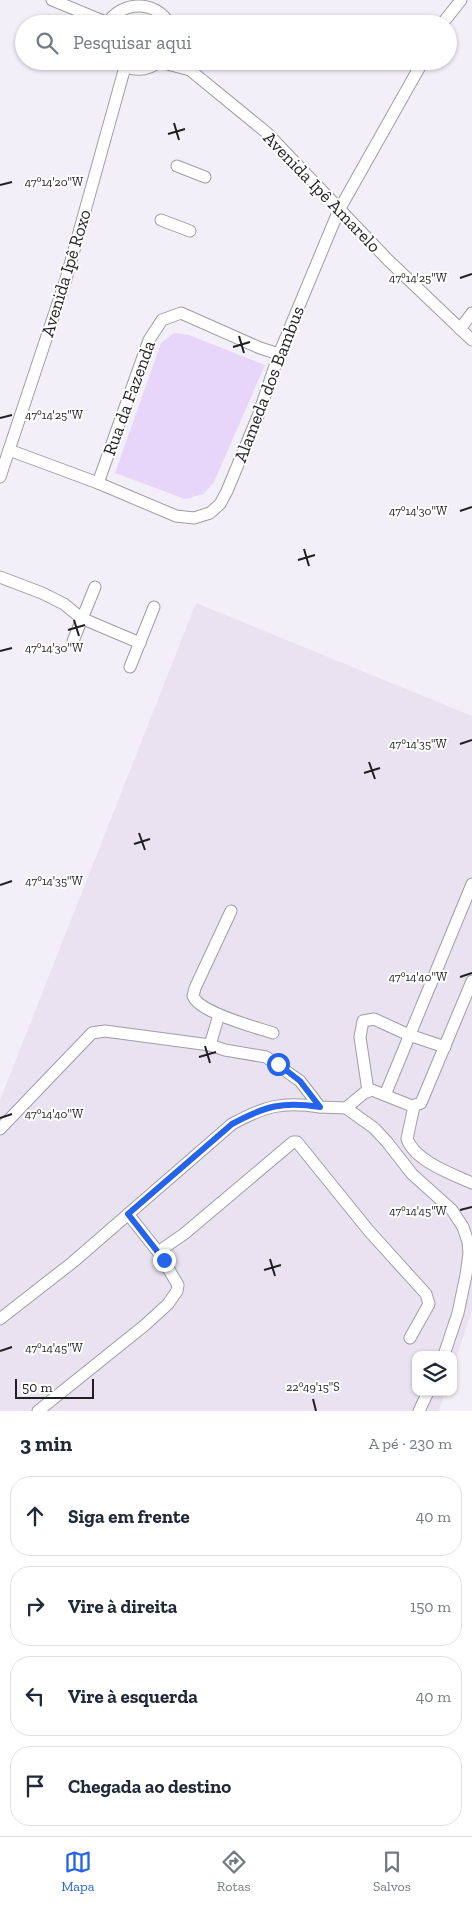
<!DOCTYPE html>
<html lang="pt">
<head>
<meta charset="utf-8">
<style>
  :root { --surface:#fff; --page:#f2f2f3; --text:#1f2937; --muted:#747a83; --line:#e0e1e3; --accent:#2563eb }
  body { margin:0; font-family:"Zilla Slab",serif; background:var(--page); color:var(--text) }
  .controls { position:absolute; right:15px; bottom:15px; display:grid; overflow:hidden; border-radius:10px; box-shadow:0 1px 4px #0004 }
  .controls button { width:45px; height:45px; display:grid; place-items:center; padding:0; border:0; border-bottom:1px solid var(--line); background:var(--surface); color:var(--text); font:25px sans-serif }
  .scale { position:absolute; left:15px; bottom:12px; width:79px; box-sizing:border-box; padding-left:5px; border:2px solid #201f22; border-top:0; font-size:14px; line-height:18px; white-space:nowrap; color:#201f22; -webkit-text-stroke:4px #fefefe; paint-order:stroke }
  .stop { position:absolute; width:15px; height:15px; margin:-11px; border:4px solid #2563eb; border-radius:50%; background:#fff }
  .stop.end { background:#2563eb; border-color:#fff; box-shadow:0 1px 5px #0008 }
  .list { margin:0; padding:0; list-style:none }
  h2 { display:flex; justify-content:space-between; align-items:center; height:65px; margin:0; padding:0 20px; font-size:21px }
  h2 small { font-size:16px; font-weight:400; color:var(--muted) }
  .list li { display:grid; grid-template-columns:32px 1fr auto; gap:15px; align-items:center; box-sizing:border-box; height:80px; margin:0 10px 10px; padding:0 10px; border:1px solid var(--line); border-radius:20px }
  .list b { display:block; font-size:19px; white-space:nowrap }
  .list em { font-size:16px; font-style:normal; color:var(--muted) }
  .icon { flex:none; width:28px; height:28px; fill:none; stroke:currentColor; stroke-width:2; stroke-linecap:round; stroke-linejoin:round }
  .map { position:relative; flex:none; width:472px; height:1411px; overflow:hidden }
  .search { position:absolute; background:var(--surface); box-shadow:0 1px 4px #0004; left:15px; right:15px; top:15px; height:55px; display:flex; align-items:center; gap:12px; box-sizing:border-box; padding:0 18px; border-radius:28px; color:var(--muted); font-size:19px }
  .sheet { height:425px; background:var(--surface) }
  nav { display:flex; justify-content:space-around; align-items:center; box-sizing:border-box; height:70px; border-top:1px solid var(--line); background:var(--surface); font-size:14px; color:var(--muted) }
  nav a { display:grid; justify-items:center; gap:2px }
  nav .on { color:var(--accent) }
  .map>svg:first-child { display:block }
  .built { fill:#e9e2f1 }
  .green { fill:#e7d6f9 }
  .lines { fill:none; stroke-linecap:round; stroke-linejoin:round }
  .minor-casing { stroke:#a09da4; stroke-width:13 }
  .minor { stroke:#fff; stroke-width:11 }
  .route { stroke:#2563eb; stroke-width:6 }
  .ticks { fill:none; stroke:#201f22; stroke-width:2 }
  .labels { text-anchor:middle; stroke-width:4; stroke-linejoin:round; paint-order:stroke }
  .street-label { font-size:18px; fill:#201f22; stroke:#fefefe }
  .ticks-label { font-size:12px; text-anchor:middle; fill:#201f22; stroke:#fefefe; stroke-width:4; stroke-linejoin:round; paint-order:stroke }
</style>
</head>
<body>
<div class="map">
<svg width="472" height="1411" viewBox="0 0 472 1411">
  <rect width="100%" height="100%" fill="#f3eff8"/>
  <!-- built -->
  <path class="built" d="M 196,603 L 472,716 L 472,1310 L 453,1368 L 453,1355 L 416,1355 L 416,1392 L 445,1392 L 439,1411 L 0,1411 L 0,1100 Z"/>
  <!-- green -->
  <path class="green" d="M 174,333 L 189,335 L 265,365 L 214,482 L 204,494 L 185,499 L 115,473 L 161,343 Z"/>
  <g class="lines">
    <!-- minor casing -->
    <g class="minor-casing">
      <g id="minor">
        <path d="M 52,0 L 108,23"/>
        <path d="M 107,24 C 121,0 157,0 169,24"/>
        <path d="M 442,24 L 461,0"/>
        <path d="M 117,61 C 130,72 147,72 160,61"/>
        <path d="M 185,61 L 190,70 L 267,133 L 388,260 L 472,340"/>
        <path d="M 160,62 L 190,70"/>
        <path d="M 177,166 L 205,177"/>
        <path d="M 161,220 L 190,231"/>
        <path d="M 460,329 L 472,313"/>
        <path d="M 9,450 L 98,483 L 176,516 L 194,518 L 210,513 L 220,504 L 227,491 L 258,416 L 279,354 L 339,210 L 423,61"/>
        <path d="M 0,477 L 66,279 L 125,67"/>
        <path d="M 98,483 L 149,340 L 162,320 L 181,313 L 260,348 L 279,354"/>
        <path d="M 0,577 L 42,593 L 64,604 L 81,618 L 140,643"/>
        <path d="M 73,641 L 95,587"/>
        <path d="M 130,667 L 154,607"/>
        <path d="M 231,911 L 195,988 L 193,996 C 200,1013 255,1027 273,1033"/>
        <path d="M 219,1015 L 210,1045 L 225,1050 L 266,1057 L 300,1081 L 320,1107 L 346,1108 L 374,1128 L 387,1142 L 412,1174 L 452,1210 L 463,1227 L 468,1242 L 469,1253 L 466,1275 L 458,1313 L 444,1355"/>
        <path d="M 368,1091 L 360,1037 L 363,1021 L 374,1019 L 409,1035 L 445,1047"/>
        <path d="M 385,1095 L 472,884"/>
        <path d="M 414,1106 L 407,1139 C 415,1161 452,1174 472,1183"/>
        <path d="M 346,1108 L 364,1093 L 372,1090 L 412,1106 L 421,1103 L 472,981"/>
        <path d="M 0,1129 L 92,1033 L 105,1031 L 210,1045"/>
        <path d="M 128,1214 L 159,1253 L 165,1247 L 184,1234 L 293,1142 L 297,1142 L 369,1231 L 426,1294 L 429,1304 L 410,1338"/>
        <path d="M 0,1319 L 73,1262 L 232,1124 C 265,1106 283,1101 320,1107"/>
        <path d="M 38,1411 L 145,1325 L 168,1304 L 177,1291 L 178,1285 L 159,1253"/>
        <path d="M 419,1411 L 428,1392"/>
      </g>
    </g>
    <!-- minor -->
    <use href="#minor" class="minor"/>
  </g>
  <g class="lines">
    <!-- route -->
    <path class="route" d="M 164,1260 L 128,1214 L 232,1124 C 265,1106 283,1101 320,1107 L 300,1081 L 278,1064"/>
  </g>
  <!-- ticks -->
  <path class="ticks" d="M 174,123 L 179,140M 168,134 L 185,129M 0,185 L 12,182M 460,278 L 472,274M 239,336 L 244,353M 233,347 L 250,342M 0,418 L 12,415M 460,511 L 472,507M 304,549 L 309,566M 298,560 L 315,555M 74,620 L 79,636M 68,630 L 85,625M 0,651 L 12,648M 460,744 L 472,740M 369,762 L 375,779M 364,773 L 380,768M 139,833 L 145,850M 134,844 L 150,839M 0,885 L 12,881M 460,977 L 472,973M 205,1046 L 210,1063M 199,1057 L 216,1052M 0,1118 L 12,1114M 460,1210 L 472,1207M 270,1259 L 275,1276M 264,1270 L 281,1265M 0,1351 L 12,1347M 313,1399 L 316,1411"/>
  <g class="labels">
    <!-- street labels -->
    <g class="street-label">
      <text transform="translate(322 192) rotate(46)" y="6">Avenida Ipê Amarelo</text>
      <text transform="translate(66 273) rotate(-73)" y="6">Avenida Ipê Roxo</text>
      <text transform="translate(269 384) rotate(-69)" y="6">Alameda dos Bambus</text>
      <text transform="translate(129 398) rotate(-70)" y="6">Rua da Fazenda</text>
    </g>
  </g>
  <g class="ticks-label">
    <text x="54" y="186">47°14'20"W</text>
    <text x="418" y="282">47°14'25"W</text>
    <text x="54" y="419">47°14'25"W</text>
    <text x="418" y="515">47°14'30"W</text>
    <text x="54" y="652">47°14'30"W</text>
    <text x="418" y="748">47°14'35"W</text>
    <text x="54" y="885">47°14'35"W</text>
    <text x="418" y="981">47°14'40"W</text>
    <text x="54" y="1118">47°14'40"W</text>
    <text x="418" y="1215">47°14'45"W</text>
    <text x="54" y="1352">47°14'45"W</text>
    <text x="313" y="1391">22°49'15"S</text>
  </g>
</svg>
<div class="controls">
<button><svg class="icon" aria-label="layers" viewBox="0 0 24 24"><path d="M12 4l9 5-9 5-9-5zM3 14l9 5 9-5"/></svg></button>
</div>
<div class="scale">50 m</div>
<div class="stop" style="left:278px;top:1064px"></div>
<div class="stop end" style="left:164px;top:1260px"></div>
<div class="search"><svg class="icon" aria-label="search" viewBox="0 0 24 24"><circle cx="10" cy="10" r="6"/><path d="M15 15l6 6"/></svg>Pesquisar aqui</div>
</div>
<section class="sheet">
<h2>3 min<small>A pé · 230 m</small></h2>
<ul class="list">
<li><svg class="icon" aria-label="ahead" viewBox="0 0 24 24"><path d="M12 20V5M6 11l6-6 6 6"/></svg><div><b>Siga em frente</b></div><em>40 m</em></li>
<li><svg class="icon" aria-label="right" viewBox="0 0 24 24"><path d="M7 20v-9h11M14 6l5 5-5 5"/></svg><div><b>Vire à direita</b></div><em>150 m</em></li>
<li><svg class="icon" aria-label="left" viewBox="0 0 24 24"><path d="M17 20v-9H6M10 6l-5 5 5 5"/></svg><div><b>Vire à esquerda</b></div><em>40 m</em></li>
<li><svg class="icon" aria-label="arrive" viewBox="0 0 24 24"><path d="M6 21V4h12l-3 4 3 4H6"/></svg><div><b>Chegada ao destino</b></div></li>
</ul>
</section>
<nav>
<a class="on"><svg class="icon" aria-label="map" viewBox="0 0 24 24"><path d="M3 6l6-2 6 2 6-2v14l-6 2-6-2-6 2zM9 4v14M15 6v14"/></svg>Mapa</a>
<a><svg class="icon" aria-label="directions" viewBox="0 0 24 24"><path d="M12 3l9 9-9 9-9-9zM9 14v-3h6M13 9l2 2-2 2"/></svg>Rotas</a>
<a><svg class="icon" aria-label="saved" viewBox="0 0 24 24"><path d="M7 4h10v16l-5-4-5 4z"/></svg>Salvos</a>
</nav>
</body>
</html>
